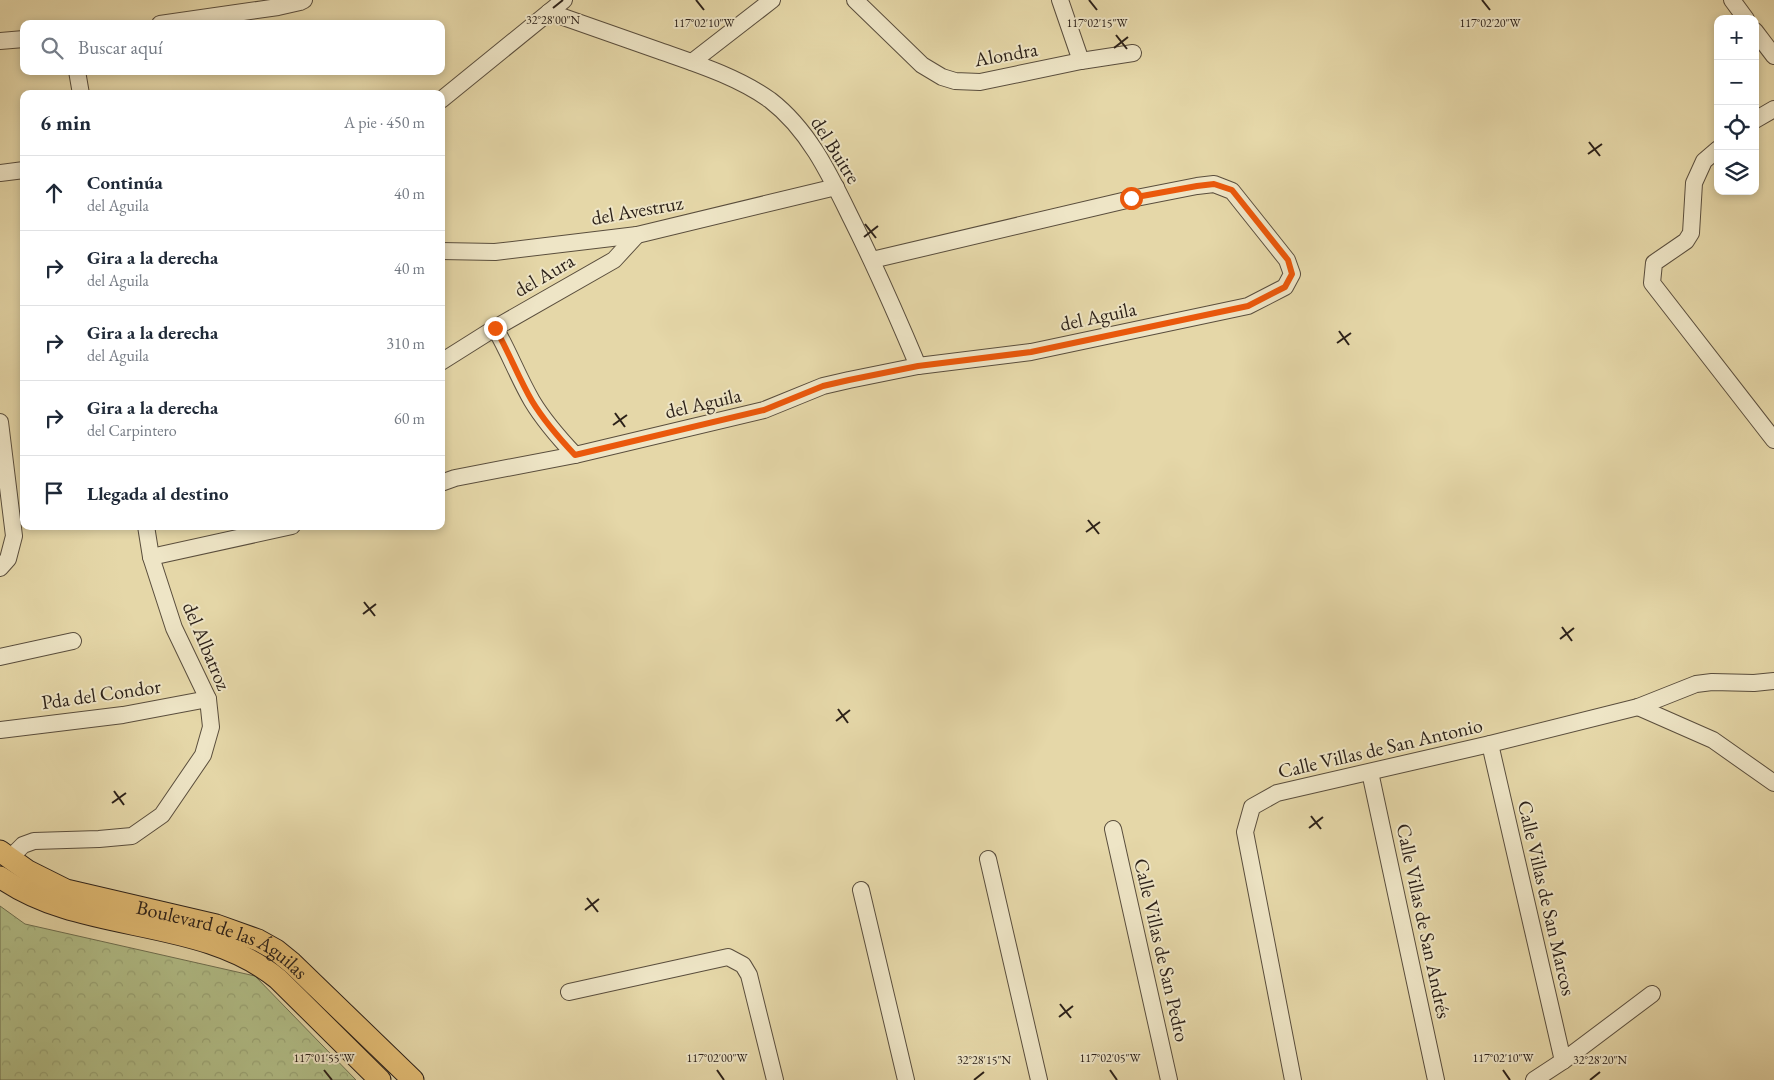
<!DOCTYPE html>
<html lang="es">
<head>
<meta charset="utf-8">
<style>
  :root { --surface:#fff; --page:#f2f2f3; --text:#1f2937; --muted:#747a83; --line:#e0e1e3 }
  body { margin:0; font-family:"EB Garamond",serif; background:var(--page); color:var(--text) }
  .controls { position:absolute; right:15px; top:15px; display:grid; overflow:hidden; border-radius:10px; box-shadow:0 2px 8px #0003 }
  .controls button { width:45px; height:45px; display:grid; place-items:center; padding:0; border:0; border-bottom:1px solid var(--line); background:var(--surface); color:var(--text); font:25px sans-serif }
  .stop { position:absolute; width:15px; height:15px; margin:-11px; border:4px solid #ea580c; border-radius:50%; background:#fff }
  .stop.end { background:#ea580c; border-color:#fff; box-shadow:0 1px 5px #0008 }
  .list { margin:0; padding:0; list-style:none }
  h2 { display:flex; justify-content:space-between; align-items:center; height:65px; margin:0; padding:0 20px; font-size:21px }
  h2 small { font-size:16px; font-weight:400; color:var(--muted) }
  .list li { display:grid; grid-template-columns:32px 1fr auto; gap:15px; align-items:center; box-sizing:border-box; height:75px; padding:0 20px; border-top:1px solid var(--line) }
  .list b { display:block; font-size:19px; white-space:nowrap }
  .list p { margin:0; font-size:16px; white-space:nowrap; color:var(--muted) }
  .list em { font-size:16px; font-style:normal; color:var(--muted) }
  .icon { flex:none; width:28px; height:28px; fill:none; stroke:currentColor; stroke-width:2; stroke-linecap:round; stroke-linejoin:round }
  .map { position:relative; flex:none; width:1774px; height:1080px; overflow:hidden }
  .search { position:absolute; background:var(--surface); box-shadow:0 2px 8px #0003; left:20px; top:20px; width:425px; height:55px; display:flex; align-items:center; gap:12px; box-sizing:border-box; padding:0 18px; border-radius:10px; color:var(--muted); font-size:19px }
  .panel { position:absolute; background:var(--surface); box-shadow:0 2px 8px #0003; left:20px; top:90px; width:425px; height:440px; border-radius:10px }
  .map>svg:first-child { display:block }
  .forest { fill:url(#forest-crowns); stroke:#6f7051 }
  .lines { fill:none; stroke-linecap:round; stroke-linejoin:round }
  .minor-casing { stroke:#5a4e3d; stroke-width:18 }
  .major-casing { stroke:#2c2119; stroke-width:23 }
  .minor { stroke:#eee5c6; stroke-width:16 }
  .major { stroke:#e2bc74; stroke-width:21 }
  .route { stroke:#ea580c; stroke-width:6 }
  .ticks { fill:none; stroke:#2c2119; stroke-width:2 }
  .labels { text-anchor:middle; stroke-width:4; stroke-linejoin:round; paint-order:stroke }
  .street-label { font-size:20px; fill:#2c2119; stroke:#eee5c6 }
  .ticks-label { font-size:12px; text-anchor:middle; fill:#2c2119; stroke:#eee5c6; stroke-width:4; stroke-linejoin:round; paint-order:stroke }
</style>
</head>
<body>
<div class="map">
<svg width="1774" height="1080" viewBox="0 0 1774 1080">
  <defs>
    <pattern id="forest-crowns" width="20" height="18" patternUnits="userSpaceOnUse" patternTransform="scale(1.25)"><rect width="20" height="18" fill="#b2bf89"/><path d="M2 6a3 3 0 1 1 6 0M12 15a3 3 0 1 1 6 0" fill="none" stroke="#99a476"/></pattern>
  </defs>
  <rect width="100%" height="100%" fill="#e5d7a8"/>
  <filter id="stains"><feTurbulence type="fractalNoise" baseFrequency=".004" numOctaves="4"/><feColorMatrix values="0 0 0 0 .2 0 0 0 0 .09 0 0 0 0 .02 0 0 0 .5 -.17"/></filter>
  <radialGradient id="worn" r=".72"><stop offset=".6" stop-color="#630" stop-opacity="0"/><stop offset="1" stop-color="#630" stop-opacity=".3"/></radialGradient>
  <!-- forest -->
  <path class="forest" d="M 0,906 L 25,924 L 255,976 L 356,1080 L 0,1080 Z"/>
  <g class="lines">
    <!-- minor casing -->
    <g class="minor-casing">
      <g id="minor">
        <path d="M 855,0 L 922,65 L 942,77 L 955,81 L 980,82 L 1081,61 L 1133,53"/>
        <path d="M 1060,0 L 1081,61"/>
        <path d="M 1732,0 L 1746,19"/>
        <path d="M 549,12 C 586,25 623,38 660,51 C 697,64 738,77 770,100 C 809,130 830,175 851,218 C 875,266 897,316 918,366"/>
        <path d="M 160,24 L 278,7 L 300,2 L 304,0"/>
        <path d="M 1755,31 L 1774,56"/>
        <path d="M 0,41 L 24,39"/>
        <path d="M 692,62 L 772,0"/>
        <path d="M 77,71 L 81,94"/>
        <path d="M 441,100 L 564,0"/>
        <path d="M 1755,120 L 1774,109"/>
        <path d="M 1718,149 L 1704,161 L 1694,183 L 1691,233 L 1686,241 L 1654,263 L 1652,283 L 1774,440"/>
        <path d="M 0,173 L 24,170"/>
        <path d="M 441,251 L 495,252 L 637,235 L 836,187"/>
        <path d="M 495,328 C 509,352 518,377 532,401 C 544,421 559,438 575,455"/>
        <path d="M 441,362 L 495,328 L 614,260 L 637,235"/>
        <path d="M 0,422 L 14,536 L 8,559 L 0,568"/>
        <path d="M 441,483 L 455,478 L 575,455 L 764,410 L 823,386 L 849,380 L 918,366 L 1031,352 L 1248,306 L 1285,287 L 1292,274 L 1287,260 L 1232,191 L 1214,184 L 1197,186 L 1131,199 L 872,260"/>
        <path d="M 151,557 L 292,526"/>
        <path d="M 0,657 L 73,641"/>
        <path d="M 1638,707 L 1713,740 L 1774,783"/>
        <path d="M 0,730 L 123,715 L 208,699"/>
        <path d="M 1490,744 L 1563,1061"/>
        <path d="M 1370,772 L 1436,1080"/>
        <path d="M 1113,829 L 1169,1080"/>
        <path d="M 10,858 L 23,845 L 34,841 L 99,839 L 132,836 L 162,815 L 203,755 L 211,727 L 208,699 L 174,628 L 151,557 L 146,526"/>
        <path d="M 988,859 L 1039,1080"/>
        <path d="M 861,890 L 906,1080"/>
        <path d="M 569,992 L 728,957 L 743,965 L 749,975 L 775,1080"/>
        <path d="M 1293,1080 L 1245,832 L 1252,807 L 1277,793 L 1490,744 L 1638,707 L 1696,684 L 1712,682 L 1754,683 L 1774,681"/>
        <path d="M 1534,1080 L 1563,1061 L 1652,994"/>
      </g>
    </g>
    <!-- major casing -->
    <g class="major-casing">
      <g id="major">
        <path id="s1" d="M 0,851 L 28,871 L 66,890 L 216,925 L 258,940 L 276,950 L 292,963 L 413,1080"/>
        <path d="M 0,877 C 81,935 200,915 278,979 L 380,1080"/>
      </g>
    </g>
    <!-- minor -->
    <use href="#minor" class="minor"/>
    <!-- major -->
    <use href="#major" class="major"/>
  </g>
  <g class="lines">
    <!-- route -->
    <path class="route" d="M 495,328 C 509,352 518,377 532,401 C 544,421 559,438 575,455 L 764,410 L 823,386 L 849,380 L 918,366 L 1031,352 L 1248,306 L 1285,287 L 1292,274 L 1288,260 L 1232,190 L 1214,184 L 1197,186 L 1131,198"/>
  </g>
  <!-- ticks -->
  <path class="ticks" d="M 696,0 L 704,10M 1089,0 L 1097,10M 1482,0 L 1490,10M 553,8 L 563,0M 1116,35 L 1127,49M 1114,48 L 1128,37M 1589,142 L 1600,156M 1588,154 L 1602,144M 865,224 L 876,238M 864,237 L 878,226M 1339,331 L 1349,345M 1337,343 L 1351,333M 615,413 L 625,427M 613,425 L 627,415M 1088,520 L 1099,534M 1086,532 L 1100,522M 364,602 L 375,616M 363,614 L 376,604M 1562,627 L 1572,641M 1560,639 L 1574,628M 838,709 L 848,723M 836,721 L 850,710M 114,791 L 124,805M 112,803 L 126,793M 1311,816 L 1321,829M 1309,828 L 1323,817M 587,898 L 598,912M 585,910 L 599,899M 1060,1004 L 1071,1018M 1059,1017 L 1073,1006M 324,1070 L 332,1080M 717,1070 L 724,1080M 1110,1070 L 1117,1080M 1503,1070 L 1510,1080M 974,1080 L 984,1072M 1590,1080 L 1600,1072"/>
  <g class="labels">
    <!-- street labels -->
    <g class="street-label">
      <text transform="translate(1006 54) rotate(-10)" y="7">Alondra</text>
      <text transform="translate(836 150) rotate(58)" y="7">del Buitre</text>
      <text transform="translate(637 210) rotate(-10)" y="7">del Avestruz</text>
      <text transform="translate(544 275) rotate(-30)" y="7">del Aura</text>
      <text transform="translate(1098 316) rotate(-12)" y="7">del Aguila</text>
      <text transform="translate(703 403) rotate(-13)" y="7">del Aguila</text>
      <text transform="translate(207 646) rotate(67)" y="7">del Albatroz</text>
      <text transform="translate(101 694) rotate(-8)" y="7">Pda del Condor</text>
      <text transform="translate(1380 748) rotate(-13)" y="7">Calle Villas de San Antonio</text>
      <text transform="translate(1547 898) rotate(77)" y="7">Calle Villas de San Marcos</text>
      <text transform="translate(1424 921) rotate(78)" y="7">Calle Villas de San Andrés</text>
      <text dy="7" stroke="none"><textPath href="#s1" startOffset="242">Boulevard de las Águilas</textPath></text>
      <text transform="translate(1162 950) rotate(77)" y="7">Calle Villas de San Pedro</text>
    </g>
  </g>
  <g class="ticks-label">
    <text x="553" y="24">32°28'00"N</text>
    <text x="704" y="27">117°02'10"W</text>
    <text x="1097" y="27">117°02'15"W</text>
    <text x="1490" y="27">117°02'20"W</text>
    <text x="324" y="1062">117°01'55"W</text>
    <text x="717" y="1062">117°02'00"W</text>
    <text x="1110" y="1062">117°02'05"W</text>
    <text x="1503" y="1062">117°02'10"W</text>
    <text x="984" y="1064">32°28'15"N</text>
    <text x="1600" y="1064">32°28'20"N</text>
  </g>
  <rect width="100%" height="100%" filter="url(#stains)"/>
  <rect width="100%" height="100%" fill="url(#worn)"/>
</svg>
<div class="controls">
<button>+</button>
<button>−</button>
<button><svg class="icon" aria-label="locate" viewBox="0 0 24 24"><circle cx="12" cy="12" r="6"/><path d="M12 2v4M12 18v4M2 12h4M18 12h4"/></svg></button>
<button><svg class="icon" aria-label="layers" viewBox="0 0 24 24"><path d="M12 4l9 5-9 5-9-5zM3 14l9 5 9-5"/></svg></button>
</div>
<div class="stop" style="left:1131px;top:198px"></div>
<div class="stop end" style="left:495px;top:328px"></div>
<div class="search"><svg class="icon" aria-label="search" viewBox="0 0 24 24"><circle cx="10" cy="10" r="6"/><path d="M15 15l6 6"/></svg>Buscar aquí</div>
<section class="panel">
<h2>6 min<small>A pie · 450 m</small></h2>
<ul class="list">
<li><svg class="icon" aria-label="ahead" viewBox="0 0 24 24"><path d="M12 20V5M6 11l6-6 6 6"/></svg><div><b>Continúa</b><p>del Aguila</p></div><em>40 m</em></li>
<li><svg class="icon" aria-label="right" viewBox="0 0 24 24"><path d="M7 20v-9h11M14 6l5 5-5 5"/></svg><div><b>Gira a la derecha</b><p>del Aguila</p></div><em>40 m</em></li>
<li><svg class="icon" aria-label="right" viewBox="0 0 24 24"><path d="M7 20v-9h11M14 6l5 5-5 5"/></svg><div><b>Gira a la derecha</b><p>del Aguila</p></div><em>310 m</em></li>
<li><svg class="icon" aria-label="right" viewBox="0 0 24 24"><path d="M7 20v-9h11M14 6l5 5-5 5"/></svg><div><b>Gira a la derecha</b><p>del Carpintero</p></div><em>60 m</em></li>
<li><svg class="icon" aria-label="arrive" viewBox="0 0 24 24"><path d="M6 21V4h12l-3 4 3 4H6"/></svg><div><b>Llegada al destino</b></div></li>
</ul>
</section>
</div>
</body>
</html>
